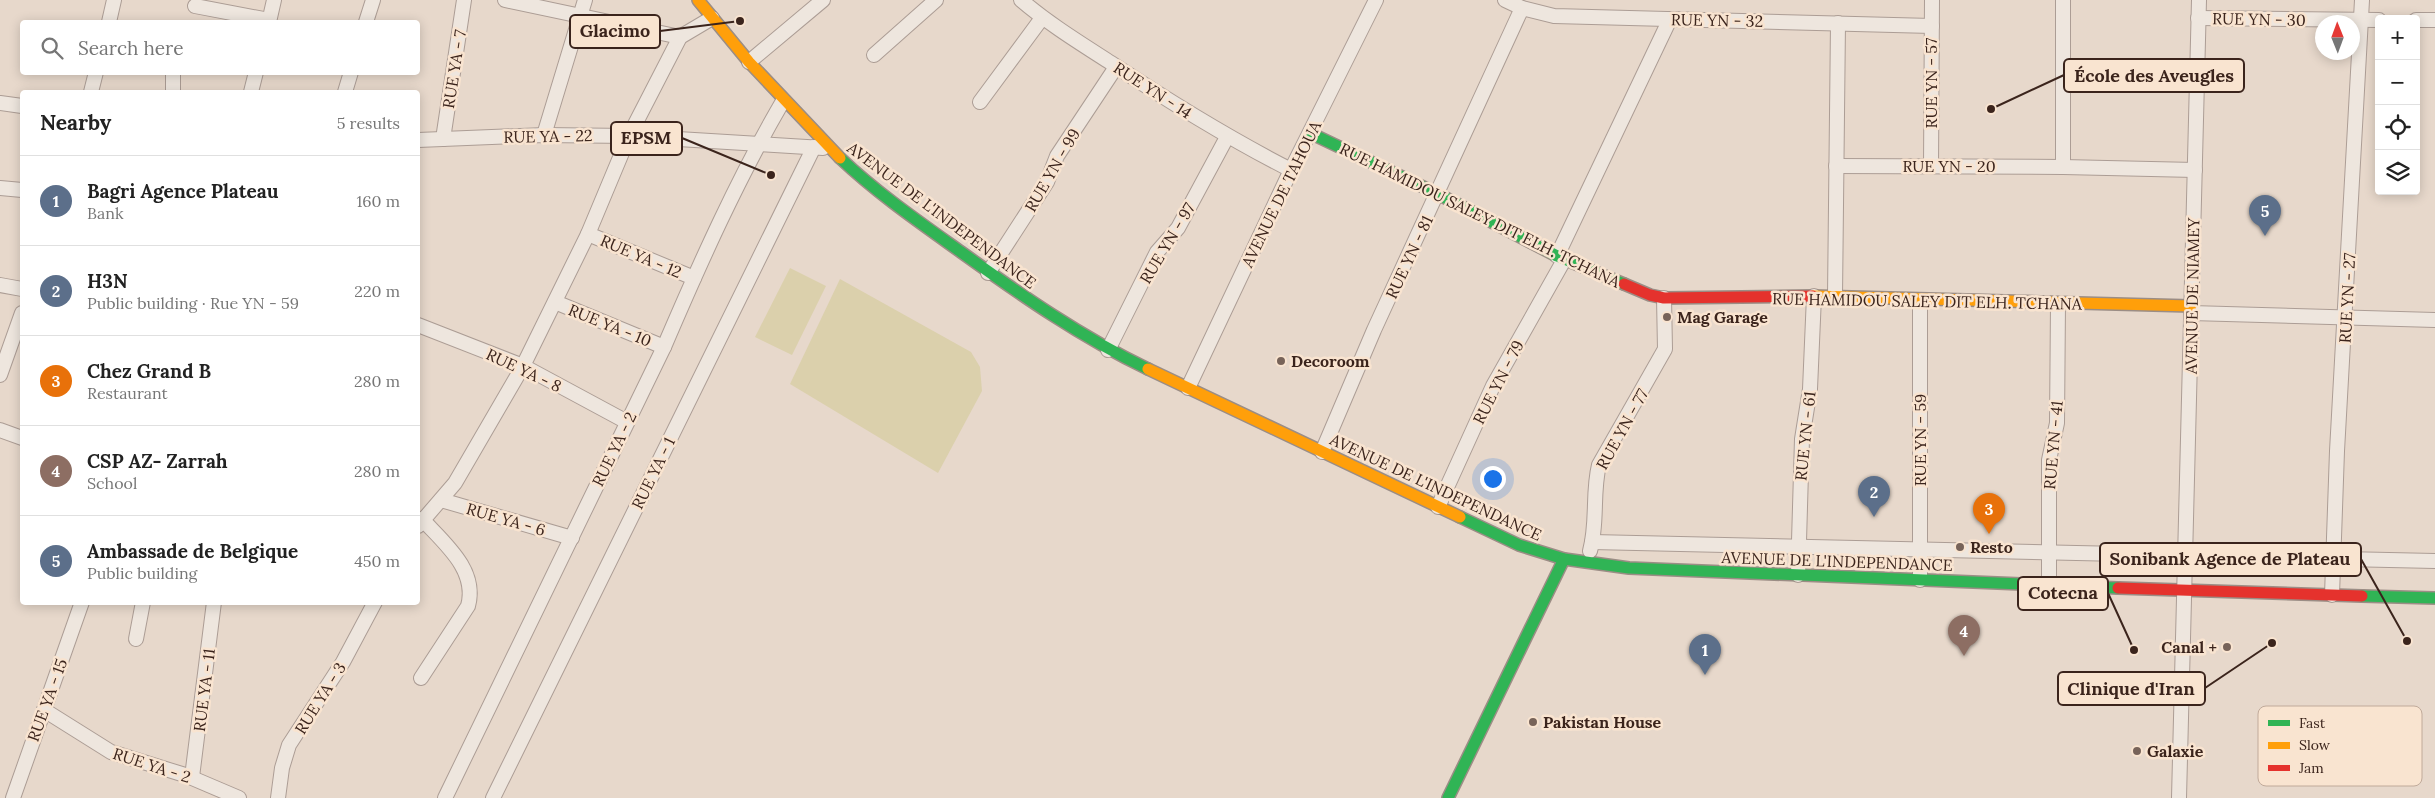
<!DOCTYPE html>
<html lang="en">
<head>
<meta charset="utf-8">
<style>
  :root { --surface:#fff; --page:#f2f2f2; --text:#222; --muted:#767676; --line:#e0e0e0; --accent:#d93025 }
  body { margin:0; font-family:Lora,serif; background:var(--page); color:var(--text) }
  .controls { position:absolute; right:15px; top:15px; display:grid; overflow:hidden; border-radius:5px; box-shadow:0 2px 12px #0003 }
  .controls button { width:45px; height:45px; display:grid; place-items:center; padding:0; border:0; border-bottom:1px solid var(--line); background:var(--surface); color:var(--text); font:25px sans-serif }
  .compass { position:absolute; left:2315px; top:15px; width:45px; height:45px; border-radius:50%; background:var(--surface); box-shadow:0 2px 12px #0003; rotate:359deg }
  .you { position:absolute; left:1492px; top:478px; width:18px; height:18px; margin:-12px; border:4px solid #fff; border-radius:50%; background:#1a73e8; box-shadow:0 0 0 8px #1a73e833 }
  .badge { display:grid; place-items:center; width:32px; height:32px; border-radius:50%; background:var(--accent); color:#fff; font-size:16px; font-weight:700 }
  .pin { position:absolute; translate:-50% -41px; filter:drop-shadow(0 1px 2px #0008) }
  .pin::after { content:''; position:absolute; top:26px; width:18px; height:15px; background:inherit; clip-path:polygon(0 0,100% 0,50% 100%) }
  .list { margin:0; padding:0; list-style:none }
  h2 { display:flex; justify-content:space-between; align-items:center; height:65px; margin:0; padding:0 20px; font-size:21px }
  h2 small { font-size:16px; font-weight:400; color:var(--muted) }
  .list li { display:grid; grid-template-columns:32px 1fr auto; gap:15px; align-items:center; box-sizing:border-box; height:90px; padding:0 20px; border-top:1px solid var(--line) }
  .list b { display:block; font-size:19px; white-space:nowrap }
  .list p { margin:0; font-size:16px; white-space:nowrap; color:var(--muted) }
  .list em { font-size:16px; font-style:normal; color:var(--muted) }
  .icon { flex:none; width:28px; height:28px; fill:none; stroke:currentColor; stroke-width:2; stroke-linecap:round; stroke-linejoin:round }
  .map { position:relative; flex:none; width:2435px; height:798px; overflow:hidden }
  .search { position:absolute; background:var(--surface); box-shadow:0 2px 12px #0003; left:20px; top:20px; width:400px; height:55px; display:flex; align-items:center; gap:12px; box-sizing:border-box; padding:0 18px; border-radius:5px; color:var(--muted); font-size:19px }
  .panel { position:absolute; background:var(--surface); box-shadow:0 2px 12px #0003; left:20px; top:90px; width:400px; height:515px; border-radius:5px }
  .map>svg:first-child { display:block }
  .pitch { fill:#dbd0ac }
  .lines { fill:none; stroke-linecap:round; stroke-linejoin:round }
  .street-casing { stroke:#ac9d95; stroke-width:16 }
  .fast-casing { stroke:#9b8d85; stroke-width:14 }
  .slow-casing { stroke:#9b8d85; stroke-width:14 }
  .jam-casing { stroke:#9b8d85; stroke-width:14 }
  .street { stroke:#eee6de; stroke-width:14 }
  .fast { stroke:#30b455; stroke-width:11 }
  .slow { stroke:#ff9f0a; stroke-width:11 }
  .jam { stroke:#e5322d; stroke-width:11 }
  .poi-dot { fill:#776359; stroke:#f9e4d0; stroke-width:2 }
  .labels { text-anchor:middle; stroke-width:5; stroke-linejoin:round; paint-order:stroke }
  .street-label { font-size:16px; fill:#3b241c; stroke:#f9e4d0 }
  .poi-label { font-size:16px; font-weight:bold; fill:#3b241c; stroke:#f9e4d0; text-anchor:start }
  .key { fill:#f9e4d0; stroke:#c0aa9a; stroke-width:1 }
  .key-label { font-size:14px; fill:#3b241c }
  .leader { fill:none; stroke:#3b241c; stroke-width:2 }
  .callout-dot { fill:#3b241c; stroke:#f9e4d0; stroke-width:2 }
  .callout { fill:#f9e4d0; stroke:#3b241c; stroke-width:2 }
  .callout-label { font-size:18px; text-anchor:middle; font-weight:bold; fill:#3b241c }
</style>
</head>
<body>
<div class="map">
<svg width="2435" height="798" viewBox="0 0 2435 798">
  <rect width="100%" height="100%" fill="#e7d8cb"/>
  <!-- pitch -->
  <g class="pitch">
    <path d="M 790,268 L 826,286 L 792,355 L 755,337 Z"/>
    <path d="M 840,279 L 971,352 L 980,367 L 982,391 L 938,473 L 790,384 Z"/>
  </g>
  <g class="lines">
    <!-- street casing -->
    <g class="street-casing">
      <g id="street">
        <path d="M 505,0 L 680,37"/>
        <path d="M 1021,0 C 1049,24 1080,43 1111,63 C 1170,102 1228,138 1291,170"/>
        <path d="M 1505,0 L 1522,8 L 1554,16 L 1932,26"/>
        <path d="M 2063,0 L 2063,167"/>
        <path d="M 195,6 L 269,20"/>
        <path d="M 2198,18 L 2379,20"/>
        <path d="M 2416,20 L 2435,20"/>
        <path d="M 109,22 L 114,0"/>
        <path d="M 269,22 L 274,0"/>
        <path d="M 366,22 L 373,0"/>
        <path d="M 874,55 L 936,0"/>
        <path d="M 749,62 L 823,0"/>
        <path d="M 173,72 L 173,92"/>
        <path d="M 91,92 L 96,72"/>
        <path d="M 251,92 L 256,72"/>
        <path d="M 345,92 L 351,72"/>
        <path d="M 980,102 L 1042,18"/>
        <path d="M 0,103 L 22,106"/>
        <path d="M 544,135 L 585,0"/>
        <path d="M 443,139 L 464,0"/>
        <path d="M 418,140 L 544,135 L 629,136 L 823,148"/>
        <path d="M 1836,166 L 2063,167 L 2195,170"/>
        <path d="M 1931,166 L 1932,0"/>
        <path d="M 0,188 L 22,190"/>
        <path d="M 588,234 L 694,278"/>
        <path d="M 1557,256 L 1670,19"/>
        <path d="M 988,273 L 1047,182 L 1057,156 L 1116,67"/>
        <path d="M 0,285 L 22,289"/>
        <path d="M 1835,296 L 1838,23"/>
        <path d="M 1920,300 L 1920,580"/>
        <path d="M 555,302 L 664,347"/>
        <path d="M 2191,313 L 2435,320"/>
        <path d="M 418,325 L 523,366 L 627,422"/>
        <path d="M 1108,350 L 1157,252 L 1178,228 L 1227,137"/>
        <path d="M 0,375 L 22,313"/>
        <path d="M 1188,388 L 1291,170 L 1376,0"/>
        <path d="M 0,430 L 22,438"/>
        <path d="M 1322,452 L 1374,330 L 1522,8"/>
        <path d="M 441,500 L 572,538"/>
        <path d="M 1438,507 L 1493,386 L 1564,260"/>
        <path d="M 418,526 L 455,483 L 523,366 L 588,234 L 629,136 L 680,37 L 712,18"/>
        <path d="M 1592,542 L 2435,561"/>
        <path d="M 1590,551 C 1598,522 1592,493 1599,465 L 1665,349 L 1664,298"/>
        <path d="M 1798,575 L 1802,439 L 1810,389 L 1814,296"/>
        <path d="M 2049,586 L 2049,460 L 2057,423 L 2058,304"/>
        <path d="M 2332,595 L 2337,451 L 2362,0"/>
        <path d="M 136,639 L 143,602"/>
        <path d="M 421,678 L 468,606 C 478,570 444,543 422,519"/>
        <path d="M 44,710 L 111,752 L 185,775 L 239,798"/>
        <path d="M 192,777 L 214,602"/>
        <path d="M 13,798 L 82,602"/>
        <path d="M 278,798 L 282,768 L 289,745 L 343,662 L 375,602"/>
        <path d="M 445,798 L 664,347 C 700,263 737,180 783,101"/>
        <path d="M 493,798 L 814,147"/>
        <path d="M 2179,798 L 2199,0"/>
      </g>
    </g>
    <!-- fast casing -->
    <g class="fast-casing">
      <g id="fast">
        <path d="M 1310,133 L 1438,194 L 1557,256 L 1624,284"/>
        <path d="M 840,158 C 877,193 919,222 961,252 C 1021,295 1081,337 1148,369"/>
        <path d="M 1460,517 L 1519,545 L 1564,559 L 1629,568 L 2118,588"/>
        <path d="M 2362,596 L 2435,598"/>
        <path d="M 1448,798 L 1564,559"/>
      </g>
    </g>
    <!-- slow casing -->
    <g class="slow-casing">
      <g id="slow">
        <path d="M 698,0 L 749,62 L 840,158"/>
        <path d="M 1813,296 L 2191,306"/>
        <path d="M 1148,369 L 1460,517"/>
      </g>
    </g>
    <!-- jam casing -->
    <g class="jam-casing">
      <g id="jam">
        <path d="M 1624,284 L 1650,295 L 1664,298 L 1813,296"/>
        <path d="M 2118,588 L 2362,596"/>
      </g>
    </g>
    <!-- street -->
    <use href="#street" class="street"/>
    <!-- fast -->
    <use href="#fast" class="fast"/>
    <!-- slow -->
    <use href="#slow" class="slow"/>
    <!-- jam -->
    <use href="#jam" class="jam"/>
  </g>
  <!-- markers -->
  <g class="poi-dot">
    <circle cx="1667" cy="317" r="5"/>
    <circle cx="1281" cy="361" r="5"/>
    <circle cx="1960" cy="547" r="5"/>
    <circle cx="2227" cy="647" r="5"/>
    <circle cx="1533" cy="722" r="5"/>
    <circle cx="2137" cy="751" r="5"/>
  </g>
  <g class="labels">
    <!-- street labels -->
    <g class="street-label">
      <text transform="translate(2259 19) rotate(1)" y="6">RUE YN - 30</text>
      <text transform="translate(1717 20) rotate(1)" y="6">RUE YN - 32</text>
      <text transform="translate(454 69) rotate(-81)" y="6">RUE YA - 7</text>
      <text transform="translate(1931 83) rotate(-90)" y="6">RUE YN - 57</text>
      <text transform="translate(1153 90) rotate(33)" y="6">RUE YN - 14</text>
      <text transform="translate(548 136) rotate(-1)" y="6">RUE YA - 22</text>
      <text x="1949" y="172">RUE YN - 20</text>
      <text transform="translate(1052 170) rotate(-60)" y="6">RUE YN - 99</text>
      <text transform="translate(1281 194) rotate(-64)" y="6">AVENUE DE TAHOUA</text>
      <text transform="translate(942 215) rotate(37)" y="6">AVENUE DE L'INDEPENDANCE</text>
      <text transform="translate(1480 215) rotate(26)" y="6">RUE HAMIDOU SALEY DIT ELH. TCHANA</text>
      <text transform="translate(1167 243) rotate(-59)" y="6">RUE YN - 97</text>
      <text transform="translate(641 256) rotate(23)" y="6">RUE YA - 12</text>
      <text transform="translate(1409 257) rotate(-65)" y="6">RUE YN - 81</text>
      <text transform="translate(2192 296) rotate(-89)" y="6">AVENUE DE NIAMEY</text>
      <text transform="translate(2347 298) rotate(-87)" y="6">RUE YN - 27</text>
      <text transform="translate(1927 301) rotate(1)" y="6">RUE HAMIDOU SALEY DIT ELH. TCHANA</text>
      <text transform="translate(610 325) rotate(22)" y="6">RUE YA - 10</text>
      <text transform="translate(524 370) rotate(25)" y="6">RUE YA - 8</text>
      <text transform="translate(1498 382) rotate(-63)" y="6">RUE YN - 79</text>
      <text transform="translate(1622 429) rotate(-61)" y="6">RUE YN - 77</text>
      <text transform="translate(1805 436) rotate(-84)" y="6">RUE YN - 61</text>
      <text transform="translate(1920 440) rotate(-90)" y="6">RUE YN - 59</text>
      <text transform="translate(2053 445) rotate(-85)" y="6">RUE YN - 41</text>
      <text transform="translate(614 449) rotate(-64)" y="6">RUE YA - 2</text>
      <text transform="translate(653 473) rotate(-64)" y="6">RUE YA - 1</text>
      <text transform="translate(1436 487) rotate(25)" y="6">AVENUE DE L'INDEPENDANCE</text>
      <text transform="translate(506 519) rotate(16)" y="6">RUE YA - 6</text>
      <text transform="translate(1837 561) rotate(2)" y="6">AVENUE DE L'INDEPENDANCE</text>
      <text transform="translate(204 690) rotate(-83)" y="6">RUE YA - 11</text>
      <text transform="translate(320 698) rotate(-58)" y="6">RUE YA - 3</text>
      <text transform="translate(47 700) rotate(-70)" y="6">RUE YA - 15</text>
      <text transform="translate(152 765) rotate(18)" y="6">RUE YA - 2</text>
    </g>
    <!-- poi labels -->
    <g class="poi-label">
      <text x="1677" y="323">Mag Garage</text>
      <text x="1291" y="367">Decoroom</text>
      <text x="1970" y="553">Resto</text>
      <text x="2217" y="653" text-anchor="end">Canal +</text>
      <text x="1543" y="728">Pakistan House</text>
      <text x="2147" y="757">Galaxie</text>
    </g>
  </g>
  <!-- legend -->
  <rect x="2258" y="706" width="164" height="80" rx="8" class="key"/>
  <rect x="2268" y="720" width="22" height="6" fill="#30b455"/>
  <rect x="2268" y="742" width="22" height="7" fill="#ff9f0a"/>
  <rect x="2268" y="765" width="22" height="6" fill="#e5322d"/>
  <g class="key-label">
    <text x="2299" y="728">Fast</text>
    <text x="2299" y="750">Slow</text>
    <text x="2299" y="773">Jam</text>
  </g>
  <!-- callouts -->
  <path class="leader" d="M740 21L660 31M1991 109L2064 75M771 175L682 138M2407 641L2361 559M2134 650L2108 593M2272 643L2205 688"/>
  <g class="callout-dot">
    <circle cx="740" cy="21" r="5"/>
    <circle cx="1991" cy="109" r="5"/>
    <circle cx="771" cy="175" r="5"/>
    <circle cx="2407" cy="641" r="5"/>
    <circle cx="2134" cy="650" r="5"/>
    <circle cx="2272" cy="643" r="5"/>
  </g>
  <g class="callout">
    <rect x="570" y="15" width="90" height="33" rx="5"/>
    <rect x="2064" y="59" width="180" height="33" rx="5"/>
    <rect x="611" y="122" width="71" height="33" rx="5"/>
    <rect x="2100" y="543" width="261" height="33" rx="5"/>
    <rect x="2018" y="577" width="90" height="33" rx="5"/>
    <rect x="2058" y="672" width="147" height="33" rx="5"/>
  </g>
  <g class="callout-label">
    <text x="615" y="37">Glacimo</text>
    <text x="2154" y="82">École des Aveugles</text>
    <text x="646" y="144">EPSM</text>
    <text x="2230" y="565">Sonibank Agence de Plateau</text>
    <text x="2063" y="599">Cotecna</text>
    <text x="2131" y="695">Clinique d'Iran</text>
  </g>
</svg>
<div class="controls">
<button>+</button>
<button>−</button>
<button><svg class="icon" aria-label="locate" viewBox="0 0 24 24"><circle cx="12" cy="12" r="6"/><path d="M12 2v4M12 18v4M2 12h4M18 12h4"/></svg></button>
<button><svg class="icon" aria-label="layers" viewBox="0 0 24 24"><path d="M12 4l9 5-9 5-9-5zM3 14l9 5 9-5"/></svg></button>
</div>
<svg class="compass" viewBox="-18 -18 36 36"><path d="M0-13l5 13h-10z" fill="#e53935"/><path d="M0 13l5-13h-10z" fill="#767676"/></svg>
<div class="you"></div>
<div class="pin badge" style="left:1705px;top:675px;background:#5c6f8a">1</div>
<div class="pin badge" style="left:1874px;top:517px;background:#5c6f8a">2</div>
<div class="pin badge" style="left:1989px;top:534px;background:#e8710a">3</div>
<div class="pin badge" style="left:1964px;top:656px;background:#8d6e63">4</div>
<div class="pin badge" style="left:2265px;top:236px;background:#5c6f8a">5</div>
<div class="search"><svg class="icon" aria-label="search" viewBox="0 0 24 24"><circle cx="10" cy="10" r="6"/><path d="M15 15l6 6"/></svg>Search here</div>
<section class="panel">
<h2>Nearby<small>5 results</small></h2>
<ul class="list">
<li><span class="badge" style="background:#5c6f8a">1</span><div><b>Bagri Agence Plateau</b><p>Bank</p></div><em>160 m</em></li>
<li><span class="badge" style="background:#5c6f8a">2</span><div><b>H3N</b><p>Public building · Rue YN - 59</p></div><em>220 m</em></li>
<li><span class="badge" style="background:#e8710a">3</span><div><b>Chez Grand B</b><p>Restaurant</p></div><em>280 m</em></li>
<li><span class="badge" style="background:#8d6e63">4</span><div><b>CSP AZ- Zarrah</b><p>School</p></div><em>280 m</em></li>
<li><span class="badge" style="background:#5c6f8a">5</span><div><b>Ambassade de Belgique</b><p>Public building</p></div><em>450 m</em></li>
</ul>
</section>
</div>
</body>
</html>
